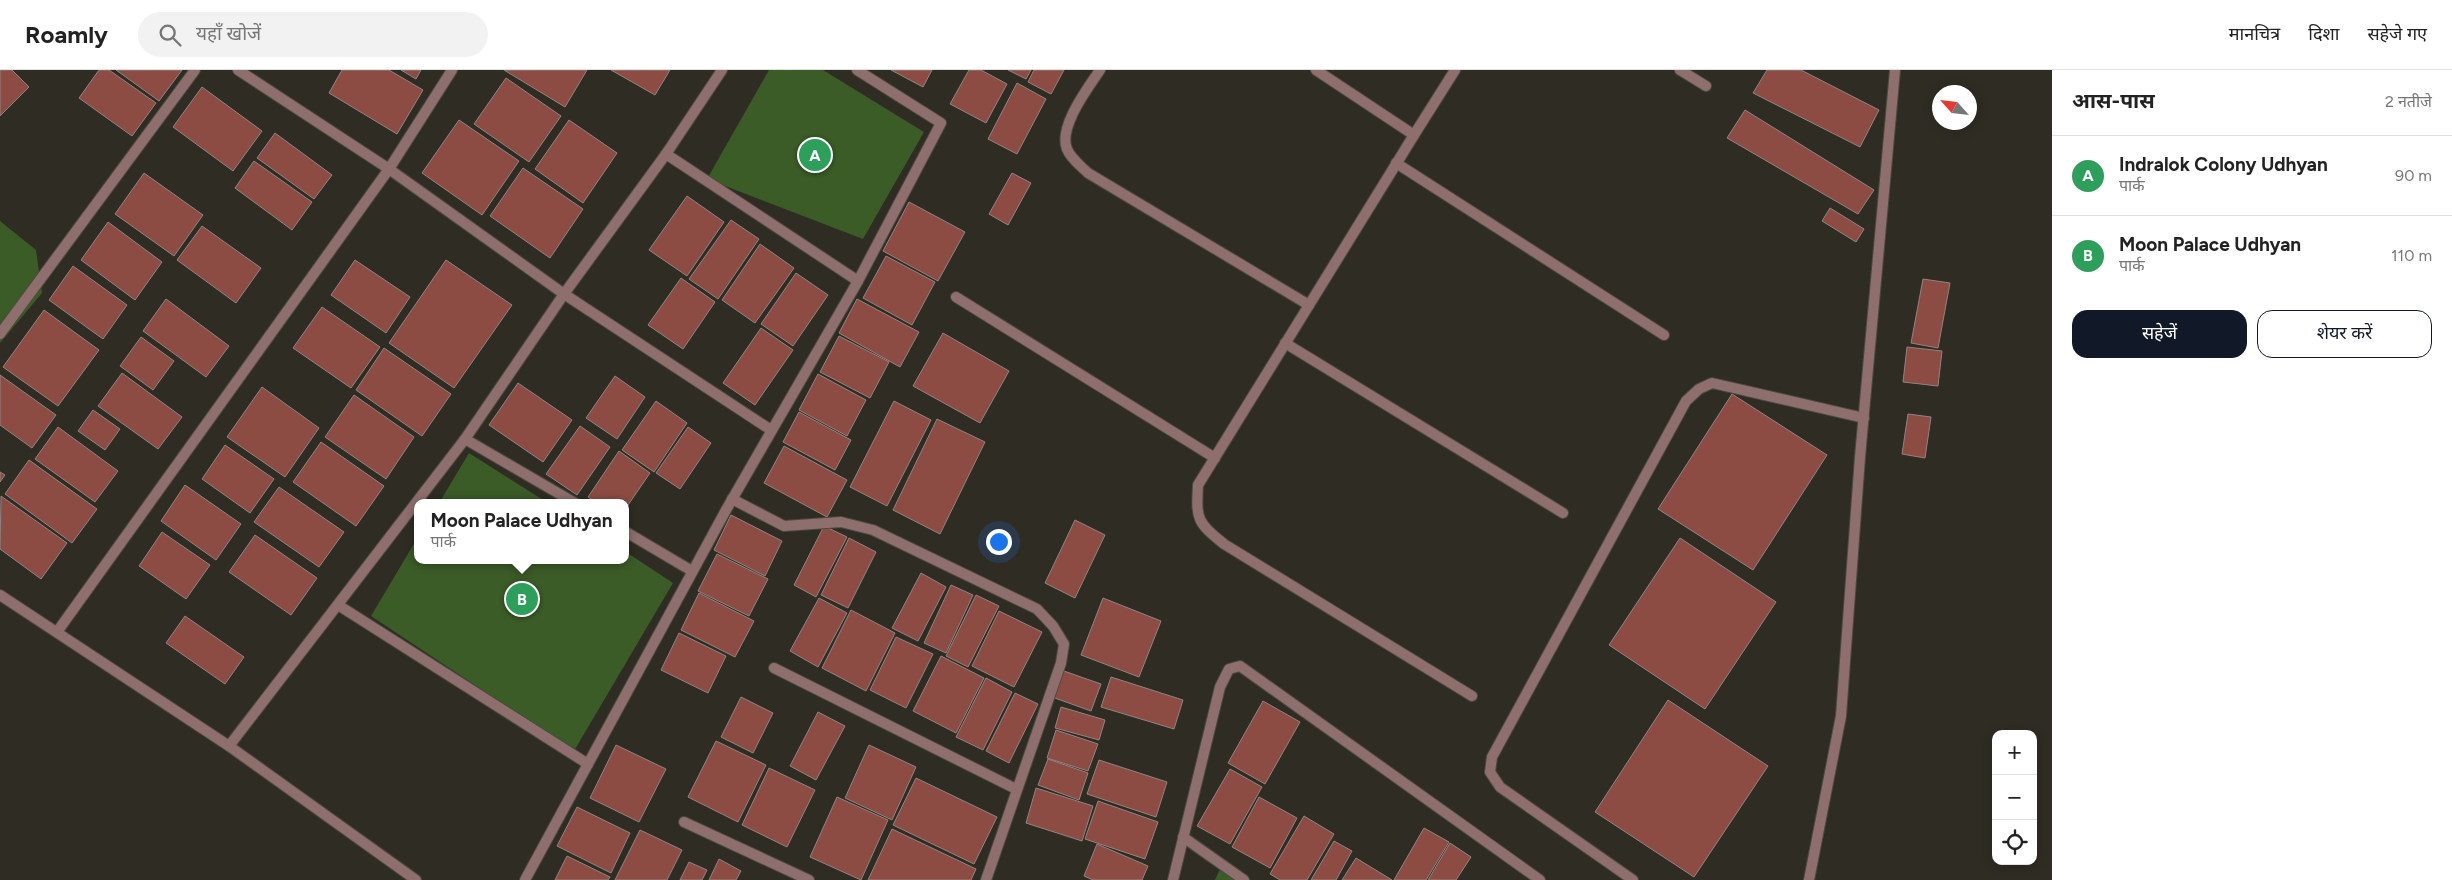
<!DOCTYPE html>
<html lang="hi">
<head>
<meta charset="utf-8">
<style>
  :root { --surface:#fff; --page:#f2f2f2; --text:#222; --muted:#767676; --line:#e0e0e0; --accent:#111827 }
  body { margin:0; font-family:Figtree,"Noto Sans Devanagari",sans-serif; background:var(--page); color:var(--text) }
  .controls { position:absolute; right:15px; bottom:15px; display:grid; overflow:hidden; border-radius:10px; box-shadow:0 2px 12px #0003 }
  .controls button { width:45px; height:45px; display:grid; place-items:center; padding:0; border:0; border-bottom:1px solid var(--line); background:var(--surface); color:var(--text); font:25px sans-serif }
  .compass { position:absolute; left:1932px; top:15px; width:45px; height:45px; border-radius:50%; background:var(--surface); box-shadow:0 2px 12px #0003; rotate:297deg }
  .you { position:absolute; left:998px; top:471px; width:18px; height:18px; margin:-12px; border:4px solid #fff; border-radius:50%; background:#1a73e8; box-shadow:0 0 0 8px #1a73e833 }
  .badge { display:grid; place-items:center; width:32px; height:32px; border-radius:50%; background:var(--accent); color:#fff; font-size:16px; font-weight:700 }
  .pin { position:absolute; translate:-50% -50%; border:2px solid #fff; box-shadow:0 1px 5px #0006 }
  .popup { position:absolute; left:414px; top:429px; width:215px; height:65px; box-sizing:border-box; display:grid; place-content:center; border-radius:10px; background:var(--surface); filter:drop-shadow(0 1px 4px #0005); font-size:16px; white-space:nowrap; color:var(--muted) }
  .popup b { font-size:19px; color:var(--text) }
  .popup::after { content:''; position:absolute; left:50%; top:100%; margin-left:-10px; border:10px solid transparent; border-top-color:var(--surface) }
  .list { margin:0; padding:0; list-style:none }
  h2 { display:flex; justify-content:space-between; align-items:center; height:65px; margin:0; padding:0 20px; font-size:21px }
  h2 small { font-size:16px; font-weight:400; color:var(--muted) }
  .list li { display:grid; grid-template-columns:32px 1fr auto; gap:15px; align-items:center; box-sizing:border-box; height:80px; padding:0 20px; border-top:1px solid var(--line) }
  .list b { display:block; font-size:19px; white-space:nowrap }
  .list p { margin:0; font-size:16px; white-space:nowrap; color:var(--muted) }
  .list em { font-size:16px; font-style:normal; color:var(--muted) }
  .actions { display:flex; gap:10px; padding:15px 20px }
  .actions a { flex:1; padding:11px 0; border:1px solid var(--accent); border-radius:15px; text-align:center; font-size:18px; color:var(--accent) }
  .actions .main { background:var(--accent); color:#fff }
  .icon { flex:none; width:28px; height:28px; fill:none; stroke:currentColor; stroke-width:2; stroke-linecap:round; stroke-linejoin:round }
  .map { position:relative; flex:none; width:2052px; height:810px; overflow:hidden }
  header { display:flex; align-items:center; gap:30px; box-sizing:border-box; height:70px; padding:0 25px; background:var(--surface); border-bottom:1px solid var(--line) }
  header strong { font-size:24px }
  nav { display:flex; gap:28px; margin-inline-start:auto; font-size:18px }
  .search { width:350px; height:45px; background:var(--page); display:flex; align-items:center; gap:12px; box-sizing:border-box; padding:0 18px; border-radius:28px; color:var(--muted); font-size:19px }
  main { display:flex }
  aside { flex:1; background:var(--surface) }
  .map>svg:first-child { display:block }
  .green { fill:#3b5b27 }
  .building { fill:#8c4c43; stroke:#928482 }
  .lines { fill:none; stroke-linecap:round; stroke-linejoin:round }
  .minor-casing { stroke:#4d4a41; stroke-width:12 }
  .minor { stroke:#8f6f6e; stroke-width:10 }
</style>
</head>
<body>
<header>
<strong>Roamly</strong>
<div class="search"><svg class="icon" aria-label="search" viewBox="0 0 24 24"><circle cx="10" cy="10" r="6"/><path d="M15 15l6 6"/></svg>यहाँ खोजें</div>
<nav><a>मानचित्र</a><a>दिशा</a><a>सहेजे गए</a></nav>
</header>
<main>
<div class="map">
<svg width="2052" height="810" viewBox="0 0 2052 810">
  <rect width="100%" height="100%" fill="#2f2c23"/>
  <!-- green -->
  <g class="green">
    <path d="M 769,0 L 823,0 L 924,62 L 863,169 L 707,109 Z"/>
    <path d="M 0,151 L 36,180 L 42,223 L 0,273 Z"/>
    <path d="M 469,383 L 548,433 L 439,433 Z"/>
    <path d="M 418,467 L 418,490 L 626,490 L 626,482 L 673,513 L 574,681 L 371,546 Z"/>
    <path d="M 1221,797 L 1237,810 L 1215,810 Z"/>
  </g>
  <!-- building -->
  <g class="building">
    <path d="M 0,0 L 12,0 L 29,17 L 0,46 Z"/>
    <path d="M 99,0 L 109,0 L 156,33 L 132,66 L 79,28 Z"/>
    <path d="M 116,0 L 182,0 L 159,31 Z"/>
    <path d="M 342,0 L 389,0 L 423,20 L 397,64 L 329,23 Z"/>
    <path d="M 401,0 L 421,0 L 416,9 Z"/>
    <path d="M 504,0 L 587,0 L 565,37 Z"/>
    <path d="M 611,0 L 670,0 L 655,25 Z"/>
    <path d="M 891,0 L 932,0 L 923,17 Z"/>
    <path d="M 969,0 L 981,0 L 1007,14 L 986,53 L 950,34 Z"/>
    <path d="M 1008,0 L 1031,0 L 1026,9 Z"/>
    <path d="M 1034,0 L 1064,0 L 1051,24 L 1028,12 Z"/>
    <path d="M 1767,0 L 1801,0 L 1879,40 L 1860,77 L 1753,23 Z"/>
    <path d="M 506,8 L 561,46 L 529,92 L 474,54 Z"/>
    <path d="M 1017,13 L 1046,29 L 1017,84 L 988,69 Z"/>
    <path d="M 202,17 L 262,61 L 233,101 L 173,57 Z"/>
    <path d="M 1745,40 L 1874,120 L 1858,144 L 1727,68 Z"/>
    <path d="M 459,50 L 519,91 L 482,145 L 422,103 Z"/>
    <path d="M 569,50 L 617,83 L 583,133 L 535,99 Z"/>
    <path d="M 275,63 L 332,105 L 314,129 L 257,88 Z"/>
    <path d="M 254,91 L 312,132 L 292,160 L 235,118 Z"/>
    <path d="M 523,98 L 583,139 L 550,188 L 490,146 Z"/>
    <path d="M 144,103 L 203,145 L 174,186 L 115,144 Z"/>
    <path d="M 1012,103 L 1031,113 L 1008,155 L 989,144 Z"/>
    <path d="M 687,126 L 724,152 L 687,206 L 649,180 Z"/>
    <path d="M 909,132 L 965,162 L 938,211 L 883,181 Z"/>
    <path d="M 1830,138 L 1864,159 L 1856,172 L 1822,151 Z"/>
    <path d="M 731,150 L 759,169 L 718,229 L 689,209 Z"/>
    <path d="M 108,152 L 162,192 L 135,230 L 81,190 Z"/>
    <path d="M 202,156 L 261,198 L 236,233 L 177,190 Z"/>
    <path d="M 760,174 L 794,198 L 755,253 L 722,230 Z"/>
    <path d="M 886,186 L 935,212 L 912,255 L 863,228 Z"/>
    <path d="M 355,190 L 410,227 L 386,263 L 331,225 Z"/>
    <path d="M 446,190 L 512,235 L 454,318 L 389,273 Z"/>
    <path d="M 73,196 L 127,235 L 103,269 L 49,230 Z"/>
    <path d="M 796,203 L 828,225 L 793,276 L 761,254 Z"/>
    <path d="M 681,208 L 715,232 L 683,279 L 648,255 Z"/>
    <path d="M 1923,209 L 1950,213 L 1938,278 L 1911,273 Z"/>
    <path d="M 166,229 L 229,276 L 206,307 L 143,261 Z"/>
    <path d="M 857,229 L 919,262 L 900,297 L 839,263 Z"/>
    <path d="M 322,237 L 380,277 L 351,318 L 293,278 Z"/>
    <path d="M 44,240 L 99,280 L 58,336 L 3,297 Z"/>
    <path d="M 761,258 L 793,280 L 755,335 L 723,313 Z"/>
    <path d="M 943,263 L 1009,301 L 980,353 L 913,316 Z"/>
    <path d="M 839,266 L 889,292 L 870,328 L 820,302 Z"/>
    <path d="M 141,267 L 174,291 L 153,320 L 120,296 Z"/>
    <path d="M 1907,277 L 1942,281 L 1938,316 L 1903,312 Z"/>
    <path d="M 384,278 L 451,324 L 422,366 L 356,320 Z"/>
    <path d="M 122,303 L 182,347 L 158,379 L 98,336 Z"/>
    <path d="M 818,304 L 866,330 L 847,366 L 799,340 Z"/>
    <path d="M 0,305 L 56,345 L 32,378 L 0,355 Z"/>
    <path d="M 615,306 L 645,327 L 617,369 L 586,348 Z"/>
    <path d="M 518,313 L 572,350 L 543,392 L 489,355 Z"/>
    <path d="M 262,317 L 319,358 L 285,407 L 227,367 Z"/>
    <path d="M 1732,324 L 1827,385 L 1753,500 L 1658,439 Z"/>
    <path d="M 354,325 L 414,367 L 386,409 L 325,367 Z"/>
    <path d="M 656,331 L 687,353 L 654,402 L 622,380 Z"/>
    <path d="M 894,331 L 931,350 L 887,436 L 850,417 Z"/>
    <path d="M 93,340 L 120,359 L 105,380 L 78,361 Z"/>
    <path d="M 799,342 L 851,370 L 835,400 L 783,372 Z"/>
    <path d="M 1908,344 L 1931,347 L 1925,388 L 1902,384 Z"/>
    <path d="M 937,349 L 985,372 L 940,464 L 893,440 Z"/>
    <path d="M 580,356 L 610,377 L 577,425 L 546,404 Z"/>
    <path d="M 58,357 L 118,401 L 95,432 L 35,389 Z"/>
    <path d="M 688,357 L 711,373 L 680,419 L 656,403 Z"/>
    <path d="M 321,372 L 384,416 L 356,456 L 293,412 Z"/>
    <path d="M 225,375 L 274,409 L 250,443 L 202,409 Z"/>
    <path d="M 784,376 L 847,410 L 827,447 L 764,413 Z"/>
    <path d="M 619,381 L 650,403 L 626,438 L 626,433 L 597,433 L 588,427 Z"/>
    <path d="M 29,390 L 97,439 L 72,473 L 5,424 Z"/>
    <path d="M 0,402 L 5,405 L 0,412 Z"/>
    <path d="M 185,415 L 241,454 L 216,490 L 161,451 Z"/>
    <path d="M 279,417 L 344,462 L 319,497 L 254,452 Z"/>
    <path d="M 1,426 L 67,473 L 41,509 L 0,479 Z"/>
    <path d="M 731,445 L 782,471 L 765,506 L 714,480 Z"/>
    <path d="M 1075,450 L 1105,465 L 1075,528 L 1045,513 Z"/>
    <path d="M 824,456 L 847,467 L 816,527 L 794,515 Z"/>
    <path d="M 162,462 L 210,495 L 186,529 L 139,496 Z"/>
    <path d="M 255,465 L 317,508 L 291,545 L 229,502 Z"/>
    <path d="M 849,468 L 876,482 L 848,538 L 821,525 Z"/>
    <path d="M 1680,468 L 1776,532 L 1705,639 L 1609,575 Z"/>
    <path d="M 717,484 L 768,509 L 749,546 L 698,521 Z"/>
    <path d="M 921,503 L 946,517 L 918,571 L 892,558 Z"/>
    <path d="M 951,515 L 973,525 L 946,583 L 924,573 Z"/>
    <path d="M 699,523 L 754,551 L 735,587 L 681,560 Z"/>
    <path d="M 976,525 L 999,536 L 968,597 L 946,586 Z"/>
    <path d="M 819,528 L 847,543 L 818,597 L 790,581 Z"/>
    <path d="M 1103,528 L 1161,551 L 1139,607 L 1081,585 Z"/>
    <path d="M 851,540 L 895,563 L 866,621 L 822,598 Z"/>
    <path d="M 999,541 L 1042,562 L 1014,617 L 972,596 Z"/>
    <path d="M 185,546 L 244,587 L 225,614 L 166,573 Z"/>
    <path d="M 679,563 L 726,586 L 708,623 L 661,600 Z"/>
    <path d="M 896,567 L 933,584 L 906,638 L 870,620 Z"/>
    <path d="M 941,586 L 984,608 L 956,663 L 913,641 Z"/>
    <path d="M 1061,600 L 1101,614 L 1091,641 L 1052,627 Z"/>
    <path d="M 1111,607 L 1183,630 L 1174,659 L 1101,637 Z"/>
    <path d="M 986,608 L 1012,622 L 983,680 L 956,667 Z"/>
    <path d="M 1015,623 L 1038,634 L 1009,693 L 986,681 Z"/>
    <path d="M 741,627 L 773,643 L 753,683 L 721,667 Z"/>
    <path d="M 1668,630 L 1768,696 L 1694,807 L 1595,742 Z"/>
    <path d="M 1263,631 L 1300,652 L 1265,714 L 1228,693 Z"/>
    <path d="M 1061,637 L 1105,650 L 1099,670 L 1055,658 Z"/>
    <path d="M 818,642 L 845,656 L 816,710 L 790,696 Z"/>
    <path d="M 1056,660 L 1098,674 L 1088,701 L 1047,688 Z"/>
    <path d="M 716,671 L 766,695 L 738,752 L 688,727 Z"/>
    <path d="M 616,675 L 666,699 L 639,752 L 590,728 Z"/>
    <path d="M 869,675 L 916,697 L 892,750 L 845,728 Z"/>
    <path d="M 1048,689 L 1088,703 L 1079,730 L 1038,715 Z"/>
    <path d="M 1099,690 L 1167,712 L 1156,747 L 1087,724 Z"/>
    <path d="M 769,698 L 815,720 L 787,777 L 742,755 Z"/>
    <path d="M 1230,699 L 1262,717 L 1230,774 L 1197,756 Z"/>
    <path d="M 916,708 L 997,747 L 974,794 L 893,755 Z"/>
    <path d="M 1036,718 L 1093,736 L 1082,771 L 1026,753 Z"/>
    <path d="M 837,727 L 888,750 L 861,810 L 810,787 Z"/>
    <path d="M 1259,727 L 1297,748 L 1270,798 L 1232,777 Z"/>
    <path d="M 1098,731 L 1158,752 L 1145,789 L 1085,769 Z"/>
    <path d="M 577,737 L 630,763 L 611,803 L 557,776 Z"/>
    <path d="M 1304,746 L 1334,764 L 1307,810 L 1280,810 L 1270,804 Z"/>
    <path d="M 1424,758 L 1449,772 L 1426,810 L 1394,810 Z"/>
    <path d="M 892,759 L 976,799 L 971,810 L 868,810 Z"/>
    <path d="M 640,760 L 682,780 L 667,810 L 615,810 Z"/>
    <path d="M 1334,771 L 1352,781 L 1336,810 L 1311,810 Z"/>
    <path d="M 1450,773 L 1471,787 L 1456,810 L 1428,810 Z"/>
    <path d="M 1097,774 L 1148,796 L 1142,810 L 1093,810 L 1084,806 Z"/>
    <path d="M 567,786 L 610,807 L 608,810 L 555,810 Z"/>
    <path d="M 1356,788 L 1392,810 L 1342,810 Z"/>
    <path d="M 719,789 L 741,801 L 736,810 L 709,810 Z"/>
    <path d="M 689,792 L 707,800 L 702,810 L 680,810 Z"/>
  </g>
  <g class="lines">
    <!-- minor casing -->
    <g class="minor-casing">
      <g id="minor">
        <path d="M 238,0 L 389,99 L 564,224 L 771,360"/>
        <path d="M 1100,0 C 1088,18 1058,57 1067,79 C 1071,89 1081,96 1088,103 L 1309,235"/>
        <path d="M 1316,0 L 1414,65 L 1455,0"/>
        <path d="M 1680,0 L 1706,16"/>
        <path d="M 1414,65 L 1198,415 C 1196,450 1197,452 1224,474 L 1472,626"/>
        <path d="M 666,84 L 858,211"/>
        <path d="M 1396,93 L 1664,265"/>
        <path d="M 956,227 L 1215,388"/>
        <path d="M 0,264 L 195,0"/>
        <path d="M 1285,273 L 1563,443"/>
        <path d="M 465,369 L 575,433"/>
        <path d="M 732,429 L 784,456 L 841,452 L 873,460 L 1037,539 L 1053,556 L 1064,574 L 1061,593 L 986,810"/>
        <path d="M 626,462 L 692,501"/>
        <path d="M 0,525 L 229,676 L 416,810"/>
        <path d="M 338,535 L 588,694"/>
        <path d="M 57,562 L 389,99 L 452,0"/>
        <path d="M 774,598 L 1016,719"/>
        <path d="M 229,676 L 465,369 L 564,224 L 666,84 L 722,0"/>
        <path d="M 684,752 L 809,810"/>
        <path d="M 1183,767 L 1244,810"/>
        <path d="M 525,810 L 726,440 L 858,211 L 941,53 L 857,0"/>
        <path d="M 1173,810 L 1220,617 L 1229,599 L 1240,596 L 1540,810"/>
        <path d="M 1633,810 L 1500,717 L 1490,702 L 1492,687 L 1686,331 L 1699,319 L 1712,313 L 1864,348"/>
        <path d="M 1809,810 L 1841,646 L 1860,387 L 1895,0"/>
      </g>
    </g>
    <!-- minor -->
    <use href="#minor" class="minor"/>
  </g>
</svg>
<div class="controls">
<button>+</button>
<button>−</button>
<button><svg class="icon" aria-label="locate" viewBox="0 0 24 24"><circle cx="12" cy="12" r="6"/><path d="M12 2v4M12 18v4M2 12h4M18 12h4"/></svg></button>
</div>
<svg class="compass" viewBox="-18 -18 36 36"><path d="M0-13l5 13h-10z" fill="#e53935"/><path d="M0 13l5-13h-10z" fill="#767676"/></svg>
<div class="you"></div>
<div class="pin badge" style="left:815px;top:85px;background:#2e9e5b">A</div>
<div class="pin badge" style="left:522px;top:529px;background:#2e9e5b">B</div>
<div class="popup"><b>Moon Palace Udhyan</b>पार्क</div>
</div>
<aside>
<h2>आस-पास<small>2 नतीजे</small></h2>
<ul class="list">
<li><span class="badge" style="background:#2e9e5b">A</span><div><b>Indralok Colony Udhyan</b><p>पार्क</p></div><em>90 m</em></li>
<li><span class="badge" style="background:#2e9e5b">B</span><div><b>Moon Palace Udhyan</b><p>पार्क</p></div><em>110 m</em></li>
</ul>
<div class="actions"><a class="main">सहेजें</a><a>शेयर करें</a></div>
</aside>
</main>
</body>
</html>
